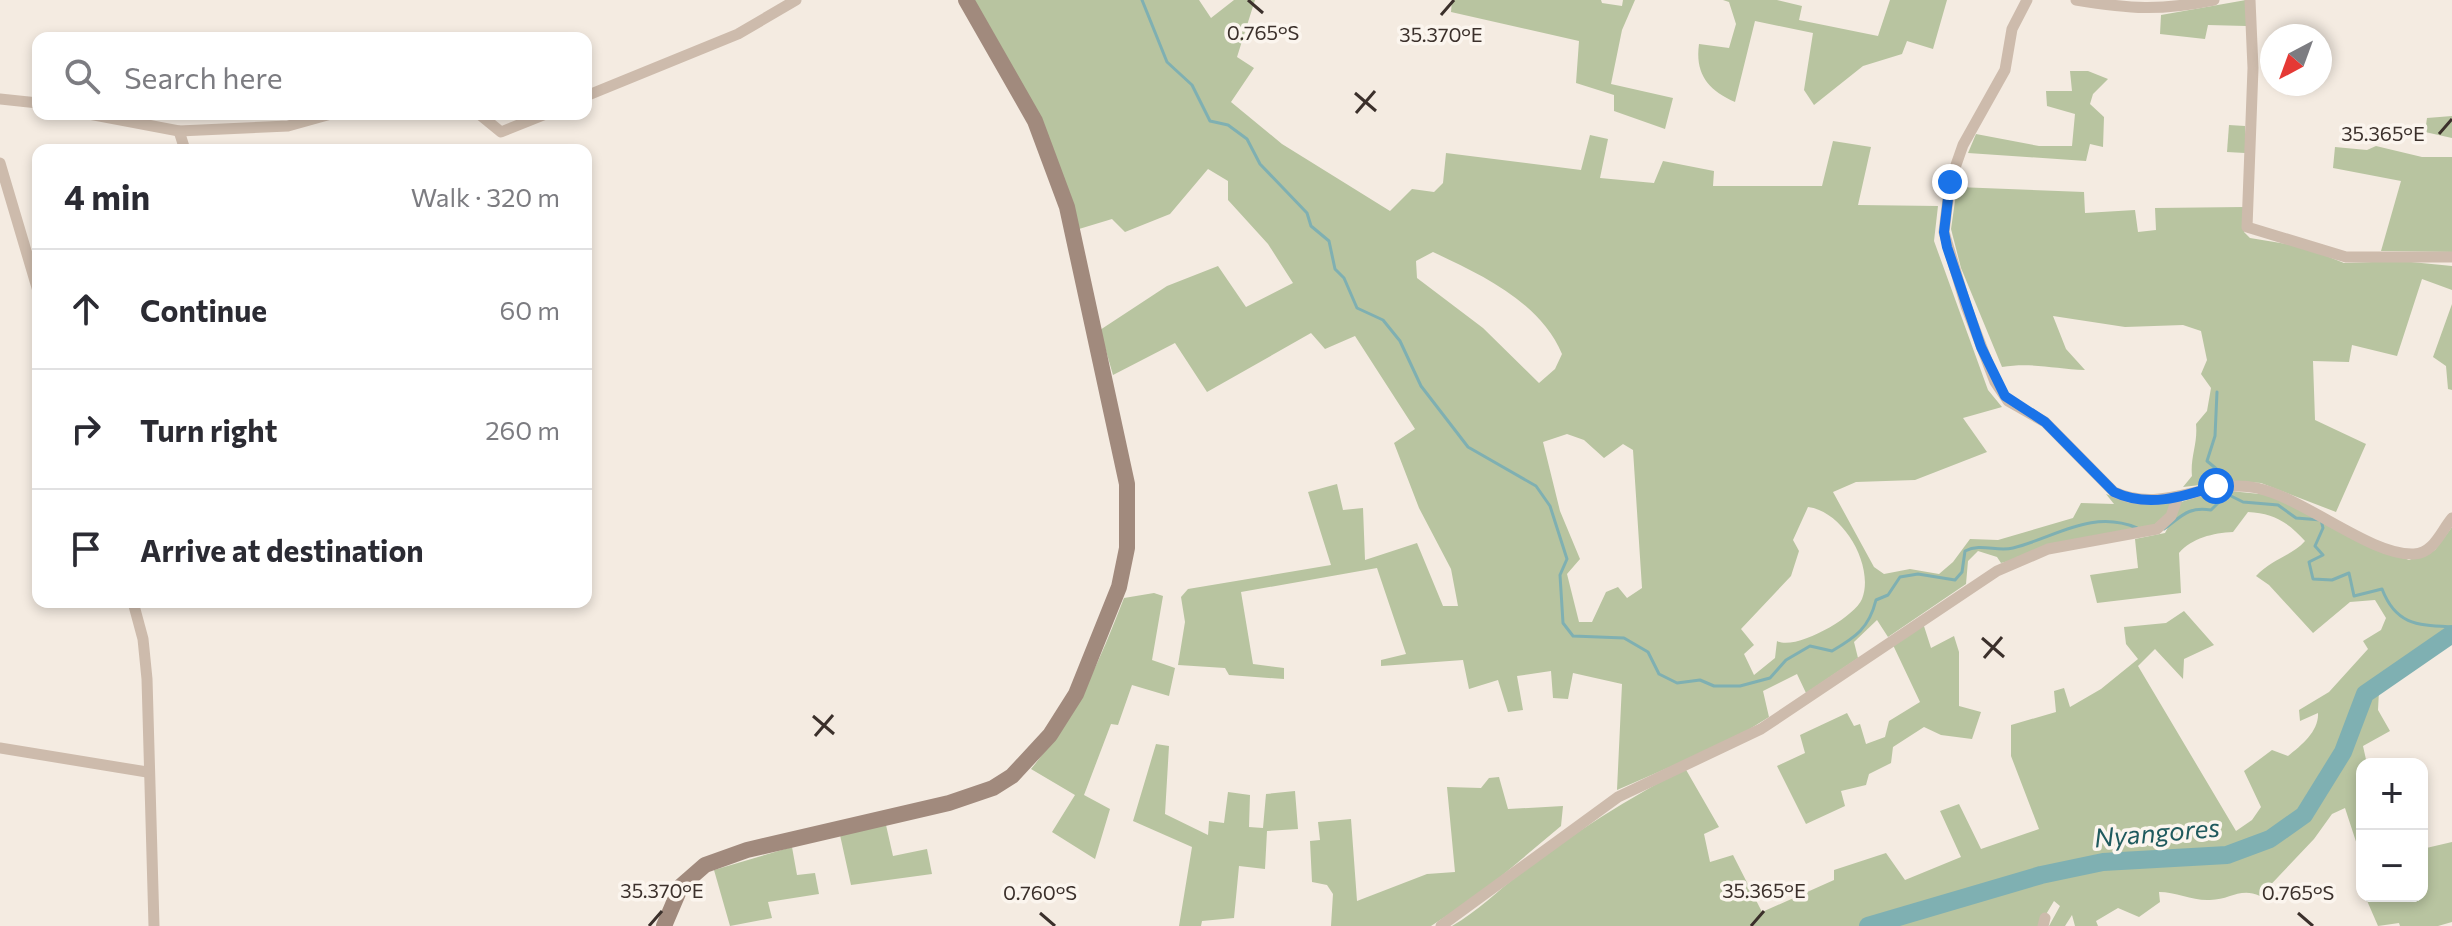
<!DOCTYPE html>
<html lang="en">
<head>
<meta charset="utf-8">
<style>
  :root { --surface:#fff; --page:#f7f7f7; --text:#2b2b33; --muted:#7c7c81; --line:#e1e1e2 }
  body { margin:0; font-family:Commissioner,sans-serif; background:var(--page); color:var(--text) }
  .controls { position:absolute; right:24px; bottom:24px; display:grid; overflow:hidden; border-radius:16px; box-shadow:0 4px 12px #0003 }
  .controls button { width:72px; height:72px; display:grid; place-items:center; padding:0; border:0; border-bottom:2px solid var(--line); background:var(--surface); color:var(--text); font:40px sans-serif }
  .compass { position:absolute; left:2260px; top:24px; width:72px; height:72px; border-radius:50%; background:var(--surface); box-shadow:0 4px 12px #0003; rotate:221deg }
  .stop { position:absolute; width:24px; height:24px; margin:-18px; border:6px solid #1a73e8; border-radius:50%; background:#fff }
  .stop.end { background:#1a73e8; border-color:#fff; box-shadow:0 2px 8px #0008 }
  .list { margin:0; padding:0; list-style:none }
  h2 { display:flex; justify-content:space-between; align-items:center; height:104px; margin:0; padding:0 32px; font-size:34px }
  h2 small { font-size:26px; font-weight:400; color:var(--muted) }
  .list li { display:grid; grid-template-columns:52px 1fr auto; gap:24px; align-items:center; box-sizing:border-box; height:120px; padding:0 32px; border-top:2px solid var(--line) }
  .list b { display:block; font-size:30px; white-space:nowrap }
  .list em { font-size:26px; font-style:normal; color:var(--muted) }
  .icon { flex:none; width:44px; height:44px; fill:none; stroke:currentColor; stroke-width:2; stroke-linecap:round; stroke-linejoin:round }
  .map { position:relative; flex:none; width:2452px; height:926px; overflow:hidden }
  .search { position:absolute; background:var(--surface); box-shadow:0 4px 12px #0003; left:32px; top:32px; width:560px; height:88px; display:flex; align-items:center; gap:20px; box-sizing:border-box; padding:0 28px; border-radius:16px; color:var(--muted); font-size:30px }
  .panel { position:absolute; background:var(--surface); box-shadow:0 4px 12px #0003; left:32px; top:144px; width:560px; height:464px; border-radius:16px }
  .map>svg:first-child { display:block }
  .green { fill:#b8c4a0; fill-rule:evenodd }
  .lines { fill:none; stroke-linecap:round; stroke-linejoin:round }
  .stream { stroke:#7fb0b2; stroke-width:3 }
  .river { stroke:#7fb0b2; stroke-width:18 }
  .street { stroke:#cdbbac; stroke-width:11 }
  .secondary { stroke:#a18a7d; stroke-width:16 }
  .route { stroke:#1a73e8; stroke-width:10 }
  .ticks { fill:none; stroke:#3b302b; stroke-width:3 }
  .labels { text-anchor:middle; stroke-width:7; stroke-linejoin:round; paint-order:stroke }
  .water-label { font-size:26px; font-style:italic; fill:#1f5a5e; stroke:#fbf5ee }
  .ticks-label { font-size:20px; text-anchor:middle; fill:#3b302b; stroke:#fbf5ee; stroke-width:7; stroke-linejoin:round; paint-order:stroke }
</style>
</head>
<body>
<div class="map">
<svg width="2452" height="926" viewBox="0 0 2452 926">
  <rect width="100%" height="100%" fill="#f4ebe1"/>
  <!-- green -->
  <g class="green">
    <path d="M 972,0 L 1199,0 L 1211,18 L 1234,0 L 1255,0 L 1237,57 L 1254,68 L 1231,102 L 1282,144 L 1390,211 L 1412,189 L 1434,192 L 1443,183 L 1446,153 L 1581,170 L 1590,135 L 1608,139 L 1600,178 L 1654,183 L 1663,161 L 1714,171 L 1713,186 L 1822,186 L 1833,141 L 1871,147 L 1858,205 L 1938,206 L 1934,241 L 1988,390 L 2002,407 L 1963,418 L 1987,452 L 1915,480 L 1856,482 L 1833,492 L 1874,567 L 1884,574 L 1910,569 L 1939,574 L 1953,562 L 1970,539 L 1998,540 L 2073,518 L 2081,503 L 2114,504 L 2106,494 L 2130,503 L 2172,503 L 2168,513 L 2154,525 L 2001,563 L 1997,557 L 1978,551 L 1968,561 L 1966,584 L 1888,637 L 1877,620 L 1854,642 L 1858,658 L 1806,693 L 1797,674 L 1763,691 L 1769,717 L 1732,740 L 1617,790 L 1622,684 L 1573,673 L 1568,699 L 1553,698 L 1551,671 L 1517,676 L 1523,710 L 1508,712 L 1498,680 L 1469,689 L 1463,660 L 1381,666 L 1381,660 L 1406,654 L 1377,568 L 1241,592 L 1253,664 L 1284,668 L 1284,679 L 1229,675 L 1225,668 L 1178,665 L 1185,622 L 1181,597 L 1188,589 L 1331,565 L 1308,492 L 1337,484 L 1343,510 L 1363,508 L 1365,560 L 1417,543 L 1443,606 L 1458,606 L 1451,569 L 1419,508 L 1394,443 L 1415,429 L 1355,336 L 1325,349 L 1311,333 L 1207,392 L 1175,343 L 1113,375 L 1100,330 L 1167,286 L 1218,266 L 1246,307 L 1293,283 L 1268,244 L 1228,200 L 1228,181 L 1208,169 L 1170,214 L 1125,232 L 1112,219 L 1079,229 ZM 1433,252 C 1482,275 1540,302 1562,354 L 1555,369 L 1539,383 L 1483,328 L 1417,278 L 1416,261 ZM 1567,434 L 1584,440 L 1604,458 L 1623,444 L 1633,450 L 1642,588 L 1627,598 L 1618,587 L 1606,592 L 1592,622 L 1579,622 L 1567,574 L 1580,559 L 1560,511 L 1543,442 ZM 1808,507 C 1843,511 1875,566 1862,599 C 1854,618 1795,651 1777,641 L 1775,658 L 1754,675 L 1744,654 L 1754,645 L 1741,629 L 1791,576 L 1799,551 L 1793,540 Z"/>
    <path d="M 1452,0 L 1601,0 L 1602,3 L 1622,6 L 1623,0 L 1635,0 L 1622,30 L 1611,84 L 1673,98 L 1665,129 L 1614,111 L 1614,95 L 1576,83 L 1579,41 L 1451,12 Z"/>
    <path d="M 1723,0 L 1777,0 L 1802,6 L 1799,20 L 1878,36 L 1890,0 L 1947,0 L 1933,49 L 1907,41 L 1902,54 L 1863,66 L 1814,105 L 1804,90 L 1813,33 L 1755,21 L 1735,102 C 1707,90 1695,73 1699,44 L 1729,48 L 1736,24 L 1729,2 Z"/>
    <path d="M 2246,0 L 2246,26 L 2208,25 L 2205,39 L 2160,34 L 2161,15 Z"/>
    <path d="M 2070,71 L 2088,71 L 2108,79 L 2093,94 L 2090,104 L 2104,117 L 2103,147 L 2090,144 L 2086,161 L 1968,153 L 1976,134 L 2039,146 L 2072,146 L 2075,114 L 2047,106 L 2046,91 L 2072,91 Z"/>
    <path d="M 2452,116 L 2452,138 L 2425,132 L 2427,118 Z"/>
    <path d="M 2229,125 L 2245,126 L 2245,153 L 2227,152 Z"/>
    <path d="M 2376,146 L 2422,157 L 2452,157 L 2452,252 L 2381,251 L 2401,181 L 2333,168 L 2335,147 L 2367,150 Z"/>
    <path d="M 1957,187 L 2084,192 L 2085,213 L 2135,210 L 2138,232 L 2156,230 L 2155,208 L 2244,207 L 2244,232 L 2250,238 L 2304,247 L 2344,263 L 2401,261 L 2452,266 L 2452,290 L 2422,279 L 2397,356 L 2352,345 L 2349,362 L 2313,361 L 2315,420 L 2366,444 L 2336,512 L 2261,483 L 2234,481 L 2183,487 L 2192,476 C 2190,457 2198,444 2196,424 L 2207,411 L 2211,388 L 2201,374 L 2207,360 L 2201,331 L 2183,325 L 2125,327 L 2053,316 L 2066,349 L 2085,370 C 2055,369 2031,362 2002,367 L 1961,268 L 1951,229 Z"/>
    <path d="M 2452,304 L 2452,390 L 2448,389 L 2446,366 L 2433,357 Z"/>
    <path d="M 2220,490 L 2270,495 L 2355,539 L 2409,560 L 2435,550 L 2452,527 L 2452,644 L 2379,691 L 2378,710 L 2390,731 L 2363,746 L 2367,764 L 2362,764 L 2362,860 L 2345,808 L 2332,814 L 2314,839 L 2260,896 C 2240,887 2230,900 2210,900 C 2193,901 2176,892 2159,892 L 2160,902 L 2139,917 L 2118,908 L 2096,921 L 2098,926 L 2075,926 L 2072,915 L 2065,926 L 2049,926 L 2060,906 L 2054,901 L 2039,926 L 1452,926 C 1478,911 1496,892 1520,874 C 1572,833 1627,800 1685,768 L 1719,827 L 1704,834 L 1710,862 L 1733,855 L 1762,912 L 1834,880 L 1834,870 L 1886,853 L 1905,880 L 1961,857 L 1940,811 L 1959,804 L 1981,849 L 2039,829 L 2011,756 L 2011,725 L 2056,712 L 2054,691 L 2064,688 L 2070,707 L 2101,689 L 2138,659 L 2126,644 L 2124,627 L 2166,623 L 2184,611 L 2214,645 L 2184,659 L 2183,679 L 2155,649 L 2138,666 L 2236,831 L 2252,820 L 2261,807 L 2244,771 L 2272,750 L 2288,756 C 2302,745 2319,731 2318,713 L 2300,721 L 2299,710 L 2329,692 L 2368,649 L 2363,641 L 2381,630 L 2386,618 L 2375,600 L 2350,602 L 2313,633 L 2269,585 L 2256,576 C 2272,559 2293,555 2305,541 C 2288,522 2273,513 2248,512 L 2233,532 C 2213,533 2192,538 2179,553 L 2181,593 L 2097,603 L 2090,575 L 2138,568 L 2135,539 L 2165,533 L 2181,502 Z"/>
    <path d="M 1154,593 L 1163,596 L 1152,660 L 1175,668 L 1169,696 L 1132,685 L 1118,725 L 1111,724 L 1084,795 L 1110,809 L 1095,859 L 1052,832 L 1075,795 L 1031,769 C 1078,712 1098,665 1124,598 Z"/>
    <path d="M 1923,623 L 1931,648 L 1954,636 L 1959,652 L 1959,706 L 1981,712 L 1972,739 L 1941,735 L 1924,727 L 1893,747 L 1891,763 L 1869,774 L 1866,785 L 1841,791 L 1845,806 L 1806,824 L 1777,766 L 1805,753 L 1800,735 L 1847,713 L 1854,726 L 1860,724 L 1866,744 L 1885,737 L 1889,721 L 1920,702 L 1893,645 Z"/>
    <path d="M 1156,744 L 1169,746 L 1165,814 L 1208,835 L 1209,821 L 1224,823 L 1228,792 L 1250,795 L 1249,827 L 1263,828 L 1266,794 L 1295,791 L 1298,829 L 1267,831 L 1265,869 L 1239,866 L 1234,918 L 1202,921 L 1201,926 L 1179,926 L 1192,847 L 1133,821 Z"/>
    <path d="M 1499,777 L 1508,809 L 1563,806 L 1561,826 L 1480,894 L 1431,926 L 1331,926 L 1333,894 L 1327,885 L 1312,882 L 1310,841 L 1320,840 L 1318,822 L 1351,819 L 1357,901 L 1427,874 L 1455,872 L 1447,787 L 1481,788 L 1489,778 Z"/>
    <path d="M 886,825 L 893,856 L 927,849 L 932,874 L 851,885 L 840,835 Z"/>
    <path d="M 2452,842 L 2452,922 L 2438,926 L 2400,926 L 2399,923 L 2378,926 L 2365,896 L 2422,896 L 2422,849 Z"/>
    <path d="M 792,847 L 797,875 L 815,873 L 819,894 L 768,902 L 772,918 L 730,926 L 714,870 Z"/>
  </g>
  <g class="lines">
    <!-- stream -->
    <g class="stream">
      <path d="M 1142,0 L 1167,62 L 1192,85 L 1210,121 L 1228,125 L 1247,139 L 1260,164 L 1307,213 L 1311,226 L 1329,241 L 1335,269 L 1344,278 L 1357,308 L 1383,320 L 1400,341 L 1421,386 L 1468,447 L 1536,486 L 1550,506 L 1567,559 L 1560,575 L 1563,623 L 1573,636 L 1624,638 L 1648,652 L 1659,674 L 1677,683 L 1700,680 L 1714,686 L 1740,686 L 1770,678 L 1786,660 L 1810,646 L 1832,651 C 1856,637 1869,628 1876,600 L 1888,595 L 1900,577 L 1918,574 L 1955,580 L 1962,572 L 1965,551 C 1981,543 1997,552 2013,548 C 2056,537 2092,509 2137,528"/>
      <path d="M 2217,392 L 2215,436 L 2207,461 L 2225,476 L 2225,482"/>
      <path d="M 2164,529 C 2181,517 2188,506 2211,510 L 2227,494 L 2243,502 L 2278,505 L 2296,518 L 2321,520 L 2323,528 L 2315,546 L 2323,555 L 2309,562 L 2313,579 L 2332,580 L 2349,573 L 2354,596 L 2382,589 C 2396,625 2417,625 2452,627"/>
    </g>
    <!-- river -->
    <path class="river" d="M 1868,926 L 2041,875 L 2103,862 L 2227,855 L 2270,839 L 2304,815 L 2343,752 L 2365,694 L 2452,634"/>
    <!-- street -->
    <g class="street">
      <path d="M 2027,0 L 2012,29 L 2005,70 L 1963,145 L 1950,182 L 1944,232 L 1966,306 L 1995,382 L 2008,401 L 2045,422 L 2114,492 C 2164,515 2207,477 2257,488 C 2306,499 2371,556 2414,554 C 2434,553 2441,531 2452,518"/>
      <path d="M 2076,0 C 2131,9 2159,11 2214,0"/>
      <path d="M 2250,0 L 2253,68 L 2247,227 L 2346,257 L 2452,257"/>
      <path d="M 586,96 L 738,34 L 796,0"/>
      <path d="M 0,99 L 38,103"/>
      <path d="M 89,114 L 179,131 L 288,126 L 331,114"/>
      <path d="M 479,114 L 501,132 L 546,114"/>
      <path d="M 179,131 L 185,150"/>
      <path d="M 0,163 L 38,291"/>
      <path d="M 133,602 L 143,639 L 147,679 L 154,926"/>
      <path d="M 0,748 L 147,772"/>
      <path d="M 1441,926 L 1618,797 L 1761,729 L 1997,571 L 2048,549 L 2157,529 L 2171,516 L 2177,499"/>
      <path d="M 2043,926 L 2045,918"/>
    </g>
    <!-- secondary -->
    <path class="secondary" d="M 664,926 L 681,886 L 705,865 L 747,850 L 949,803 L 993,788 L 1012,776 L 1050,735 L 1076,694 L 1119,587 L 1127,548 L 1127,484 L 1067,207 L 1035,121 L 966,0"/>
  </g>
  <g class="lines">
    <!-- route -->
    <path class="route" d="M 1950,182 L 1944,232 L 1947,247 L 1981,347 L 2005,396 L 2045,422 L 2114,492 C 2148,508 2182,497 2216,486"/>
  </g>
  <!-- ticks -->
  <path class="ticks" d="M 1248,0 L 1263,13M 1441,15 L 1454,0M 1355,93 L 1376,111M 1356,113 L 1375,91M 2439,134 L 2452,119M 1982,638 L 2004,657M 1984,658 L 2002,637M 813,716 L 834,734M 815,736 L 833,715M 1040,913 L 1055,926M 2298,913 L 2313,926M 649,926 L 662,911M 1751,926 L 1764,911"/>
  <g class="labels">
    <!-- water labels -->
    <g class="water-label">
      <text transform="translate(2157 833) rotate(-5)" y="9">Nyangores</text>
    </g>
  </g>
  <g class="ticks-label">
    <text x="1263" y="40">0.765°S</text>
    <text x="1441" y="42">35.370°E</text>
    <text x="2383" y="141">35.365°E</text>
    <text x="662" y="898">35.370°E</text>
    <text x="1764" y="898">35.365°E</text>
    <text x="1040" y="900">0.760°S</text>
    <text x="2298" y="900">0.765°S</text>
  </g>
</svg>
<div class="controls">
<button>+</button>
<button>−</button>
</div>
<svg class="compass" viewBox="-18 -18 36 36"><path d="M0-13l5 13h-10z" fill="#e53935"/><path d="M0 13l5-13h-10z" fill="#7c7c81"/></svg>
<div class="stop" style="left:2216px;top:486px"></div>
<div class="stop end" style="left:1950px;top:182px"></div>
<div class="search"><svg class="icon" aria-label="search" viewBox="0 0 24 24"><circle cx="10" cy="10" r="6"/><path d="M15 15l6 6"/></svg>Search here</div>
<section class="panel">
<h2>4 min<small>Walk · 320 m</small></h2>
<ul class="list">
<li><svg class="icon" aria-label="ahead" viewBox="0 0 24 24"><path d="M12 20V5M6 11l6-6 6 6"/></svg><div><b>Continue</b></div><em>60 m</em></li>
<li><svg class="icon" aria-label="right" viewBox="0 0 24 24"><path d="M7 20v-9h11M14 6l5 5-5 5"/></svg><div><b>Turn right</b></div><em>260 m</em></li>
<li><svg class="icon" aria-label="arrive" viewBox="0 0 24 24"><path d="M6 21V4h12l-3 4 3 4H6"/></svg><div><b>Arrive at destination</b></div></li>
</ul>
</section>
</div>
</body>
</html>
